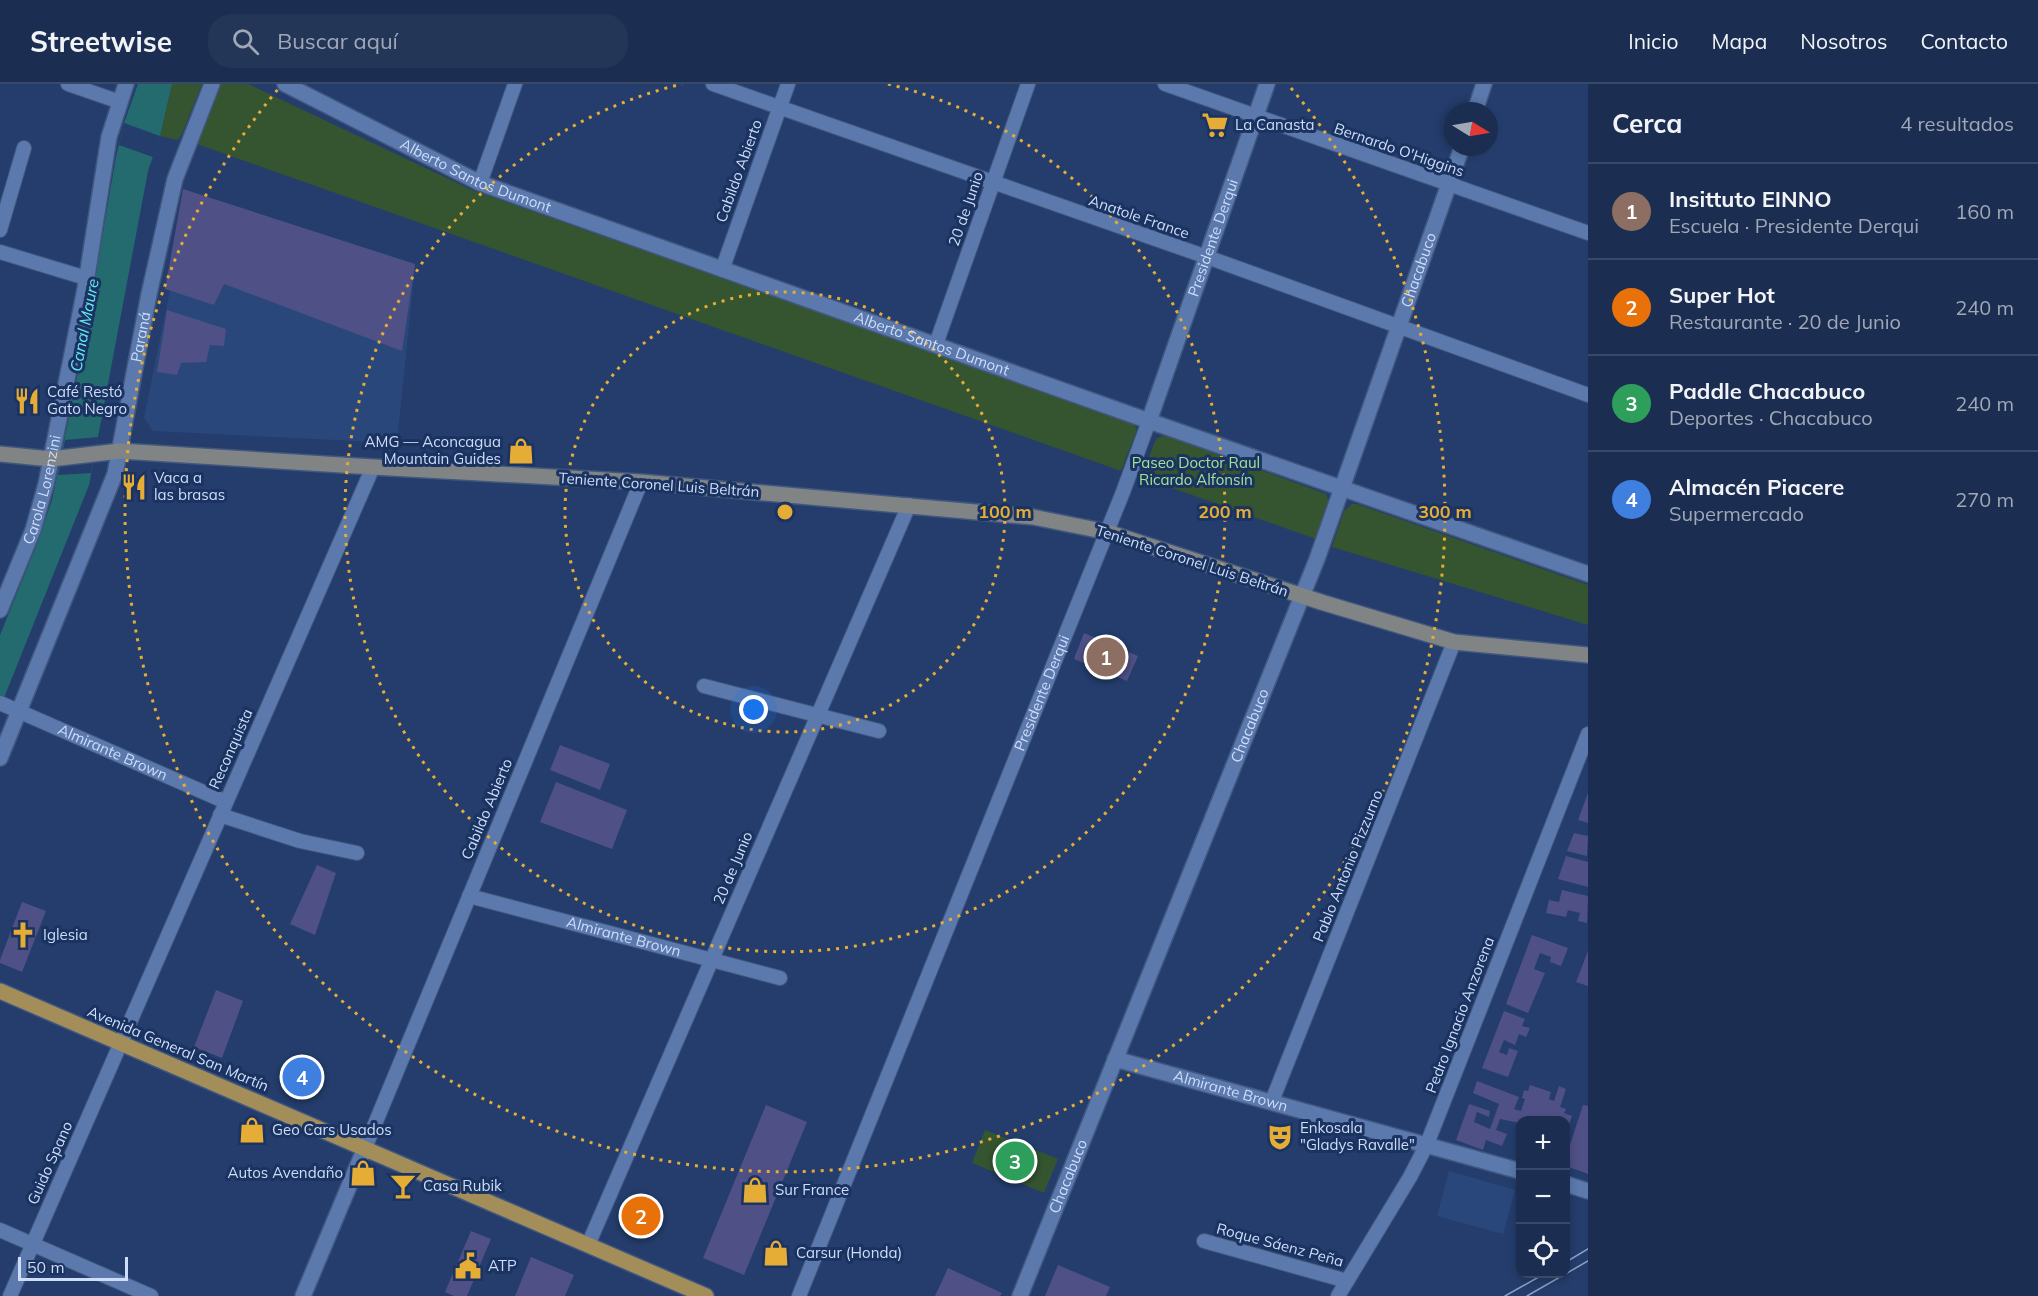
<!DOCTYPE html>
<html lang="es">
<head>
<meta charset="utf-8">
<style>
  :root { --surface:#1b2e51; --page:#243658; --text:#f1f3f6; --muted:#a0a8b7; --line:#394a68; --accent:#d6ab8b }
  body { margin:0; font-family:Mulish,sans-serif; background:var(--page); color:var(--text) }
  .controls { position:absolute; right:18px; bottom:18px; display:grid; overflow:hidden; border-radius:12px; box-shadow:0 3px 9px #0003 }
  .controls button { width:54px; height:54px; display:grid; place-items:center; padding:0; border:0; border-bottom:2px solid var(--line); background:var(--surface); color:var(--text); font:30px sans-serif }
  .compass { position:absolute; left:1444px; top:18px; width:54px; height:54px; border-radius:50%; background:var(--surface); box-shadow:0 3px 9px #0003; rotate:101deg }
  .scale { position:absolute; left:18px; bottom:15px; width:110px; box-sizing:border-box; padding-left:6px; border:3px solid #cdddfa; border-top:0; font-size:16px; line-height:21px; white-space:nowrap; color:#cdddfa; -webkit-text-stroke:4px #1a3360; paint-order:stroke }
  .you { position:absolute; left:754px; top:626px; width:21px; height:21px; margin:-15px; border:4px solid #fff; border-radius:50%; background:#1a73e8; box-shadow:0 0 0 9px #1a73e833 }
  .badge { display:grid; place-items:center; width:39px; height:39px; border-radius:50%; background:var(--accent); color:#fff; font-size:20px; font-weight:700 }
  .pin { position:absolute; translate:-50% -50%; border:3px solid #fff; box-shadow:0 2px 6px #0006 }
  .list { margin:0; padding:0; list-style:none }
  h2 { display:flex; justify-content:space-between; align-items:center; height:78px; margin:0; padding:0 24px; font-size:26px }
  h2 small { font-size:20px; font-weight:400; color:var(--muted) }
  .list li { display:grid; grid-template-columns:39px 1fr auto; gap:18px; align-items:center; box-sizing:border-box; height:96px; padding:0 24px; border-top:2px solid var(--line) }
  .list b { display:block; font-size:22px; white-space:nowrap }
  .list p { margin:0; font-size:20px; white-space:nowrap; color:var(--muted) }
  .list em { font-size:20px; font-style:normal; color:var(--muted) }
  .icon { flex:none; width:33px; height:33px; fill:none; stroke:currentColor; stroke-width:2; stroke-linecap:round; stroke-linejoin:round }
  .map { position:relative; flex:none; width:1588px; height:1212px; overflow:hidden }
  header { display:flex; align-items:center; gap:36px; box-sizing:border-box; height:84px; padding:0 30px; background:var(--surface); border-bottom:2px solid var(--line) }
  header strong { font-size:28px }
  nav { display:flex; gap:33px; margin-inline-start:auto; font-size:21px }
  .search { width:420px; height:54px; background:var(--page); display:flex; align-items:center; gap:15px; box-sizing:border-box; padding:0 21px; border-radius:24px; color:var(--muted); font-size:22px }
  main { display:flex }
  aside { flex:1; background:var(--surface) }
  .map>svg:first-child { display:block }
  .built { fill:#2a477c }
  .green { fill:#355430 }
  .water { fill:#236b6f }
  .pier { fill:#243d6c }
  .building { fill:#4f5085 }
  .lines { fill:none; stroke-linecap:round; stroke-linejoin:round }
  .minor-casing { stroke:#41577f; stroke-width:16 }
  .tertiary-casing { stroke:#41577f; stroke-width:18 }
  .secondary-casing { stroke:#41577f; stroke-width:18 }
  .primary-casing { stroke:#41577f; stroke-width:18 }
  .minor { stroke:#5c79ad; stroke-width:14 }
  .tertiary { stroke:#5c79ad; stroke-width:15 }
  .secondary { stroke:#808484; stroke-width:15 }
  .primary { stroke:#a38e5a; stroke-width:15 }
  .tram { stroke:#8da1c4; stroke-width:1.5 }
  .ring { fill:none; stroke:#e6ad36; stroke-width:3; stroke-dasharray:3 6 }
  .labels { text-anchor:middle; stroke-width:6; stroke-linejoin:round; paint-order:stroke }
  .poi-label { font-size:15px; fill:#cdddfa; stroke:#1a3360; text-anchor:start }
  .street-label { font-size:15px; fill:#cdddfa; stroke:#1a3360 }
  .park-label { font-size:15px; fill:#a2e199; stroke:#1a3360 }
  .water-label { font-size:16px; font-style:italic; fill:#64eaf3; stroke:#1a3360 }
  .centre { fill:#e6ad36; stroke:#1a3360; stroke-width:3 }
  .ring-label { font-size:18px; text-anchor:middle; font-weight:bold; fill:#e6ad36; stroke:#1a3360; stroke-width:6; stroke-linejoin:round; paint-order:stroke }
</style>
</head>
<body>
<header>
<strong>Streetwise</strong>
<div class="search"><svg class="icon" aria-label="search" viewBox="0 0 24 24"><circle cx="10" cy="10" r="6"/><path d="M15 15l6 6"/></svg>Buscar aquí</div>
<nav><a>Inicio</a><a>Mapa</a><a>Nosotros</a><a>Contacto</a></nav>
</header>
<main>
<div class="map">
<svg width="1588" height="1212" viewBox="0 0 1588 1212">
  <rect width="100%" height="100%" fill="#243d6c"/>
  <!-- built -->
  <g class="built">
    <path d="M 190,108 L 415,182 L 397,359 L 153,347 L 144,334 Z"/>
    <path d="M 1449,1087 L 1515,1106 L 1503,1150 L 1437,1132 Z"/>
  </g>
  <!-- green -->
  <g class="green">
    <path d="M 172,0 L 202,0 L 181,52 L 177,56 L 160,52 Z"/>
    <path d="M 221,0 L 248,0 L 472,106 L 1129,338 L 1134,341 L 1137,346 L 1121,387 L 197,60 Z"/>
    <path d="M 1164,351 L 1326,410 C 1333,422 1321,442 1316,455 L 1141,393 L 1156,355 Z"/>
    <path d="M 1352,420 L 1357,420 L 1588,501 L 1588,541 L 1332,463 L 1344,427 Z"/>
    <path d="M 985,1046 L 1058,1075 L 1044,1109 L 972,1079 Z"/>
  </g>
  <!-- water -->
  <path class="water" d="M 138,0 L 172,0 L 160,52 L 148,87 L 89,401 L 0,624 L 0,551 L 37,460 L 52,416 L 83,264 L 116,73 L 124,39 Z"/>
  <!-- pier -->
  <g class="pier">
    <path d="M 124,39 L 160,52 L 153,73 L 119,61 Z"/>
    <path d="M 98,353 L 91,389 L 58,391 L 65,356 Z"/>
  </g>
  <!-- building -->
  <g class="building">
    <path d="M 183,105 L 415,180 L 402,267 L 224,200 L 214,221 L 165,205 Z"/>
    <path d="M 167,226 L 226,245 L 224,262 L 210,261 L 206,278 L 181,279 L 177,291 L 157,288 Z"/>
    <path d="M 1084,549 L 1138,572 L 1127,597 L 1074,575 Z"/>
    <path d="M 560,661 L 610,680 L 600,706 L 550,686 Z"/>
    <path d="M 556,698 L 627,726 L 612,765 L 540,738 Z"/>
    <path d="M 1588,709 L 1588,739 L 1578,736 Z"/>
    <path d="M 1574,749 L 1588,752 L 1587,772 L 1567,767 Z"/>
    <path d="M 1566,772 L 1588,778 L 1588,803 L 1558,795 Z"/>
    <path d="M 317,781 L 336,789 L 315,851 L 290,840 Z"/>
    <path d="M 1562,806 L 1588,812 L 1587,839 L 1578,837 L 1580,829 L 1568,826 L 1566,833 L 1546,829 L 1549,816 L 1559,818 Z"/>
    <path d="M 22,818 L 46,827 L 22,888 L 0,879 L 0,876 Z"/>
    <path d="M 1532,851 L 1568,864 L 1561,882 L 1550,878 L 1551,873 L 1540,869 L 1534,885 L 1545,889 L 1528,929 L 1506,920 Z"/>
    <path d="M 1588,867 L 1588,902 L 1576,898 Z"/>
    <path d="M 216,906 L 243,917 L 222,974 L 194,963 Z"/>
    <path d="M 1504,927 L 1525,935 L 1522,942 L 1530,944 L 1526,953 L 1519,950 L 1515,961 L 1504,956 L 1499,968 L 1507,971 L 1509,964 L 1518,967 L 1508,993 L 1482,984 Z"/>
    <path d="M 1477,997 L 1519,1013 L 1514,1025 L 1521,1027 L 1525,1015 L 1522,1014 L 1524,1006 L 1528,1007 L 1530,1001 L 1551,1008 L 1549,1015 L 1554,1017 L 1559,1002 L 1566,1005 L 1560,1023 L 1566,1025 L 1564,1029 L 1572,1032 L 1566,1049 L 1566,1036 L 1548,1036 L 1542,1034 L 1541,1036 L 1520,1036 L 1520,1039 L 1500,1035 L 1496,1046 L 1507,1050 L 1502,1062 L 1486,1056 L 1483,1066 L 1456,1056 L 1469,1020 L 1490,1027 L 1489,1033 L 1477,1028 L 1474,1038 L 1490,1045 L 1499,1020 L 1473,1009 Z"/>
    <path d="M 766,1021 L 807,1038 L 744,1191 L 703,1174 Z"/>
    <path d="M 1583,1021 L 1588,1022 L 1588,1090 L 1566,1082 L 1566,1073 Z"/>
    <path d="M 471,1147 L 491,1155 L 467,1212 L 454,1212 L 445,1208 Z"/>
    <path d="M 531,1173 L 574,1191 L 565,1212 L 515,1212 Z"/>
    <path d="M 1058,1181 L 1110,1203 L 1106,1212 L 1045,1212 Z"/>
    <path d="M 948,1184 L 1002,1209 L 1000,1212 L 935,1212 Z"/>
  </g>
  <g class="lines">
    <!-- minor casing -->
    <g class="minor-casing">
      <g id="minor">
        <path d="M 68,0 L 120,18"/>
        <path d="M 713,0 L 1207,173 L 1588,311"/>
        <path d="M 1165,0 L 1588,149"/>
        <path d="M 480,99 L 515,0"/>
        <path d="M 0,146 L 24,64"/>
        <path d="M 0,168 L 86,194"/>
        <path d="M 722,186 L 788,0"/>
        <path d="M 936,260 L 1028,0"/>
        <path d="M 704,602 L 879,647"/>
        <path id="s1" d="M 0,619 L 226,718"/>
        <path d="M 220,731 L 300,757 L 357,769"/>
        <path id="s2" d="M 469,812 L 780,894"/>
        <path d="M 1272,1017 L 1454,558"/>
        <path d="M 365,1064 L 641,398"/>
        <path d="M 0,1146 L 151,1212"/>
        <path d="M 1204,1157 L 1347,1197"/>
        <path d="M 588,1161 L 909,421"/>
        <path d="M 10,1212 L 373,383"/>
        <path id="s3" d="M 799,1212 L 1123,408 L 1149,337"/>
        <path d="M 1338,1212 L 1410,1093 L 1427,1060 L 1588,650"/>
      </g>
    </g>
    <!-- tertiary casing -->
    <g class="tertiary-casing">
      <g id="tertiary">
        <path id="s4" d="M 285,0 L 480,99 L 1149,337 L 1588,490"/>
        <path d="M 1475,27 L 1484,0"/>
        <path id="s5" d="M 1149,337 L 1267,0"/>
        <path id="s6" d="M 0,526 L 33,446 L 46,400 L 85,205 L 109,53 L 126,0"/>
        <path id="s7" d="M 0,674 L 115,390 L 149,210 L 175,95 L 212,0"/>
        <path id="s8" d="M 1115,975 L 1520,1087"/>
        <path d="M 1566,1100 L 1588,1107"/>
        <path d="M 303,1212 L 365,1064"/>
        <path id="s9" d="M 1020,1212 L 1317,475 L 1462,63"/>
      </g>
    </g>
    <!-- secondary casing -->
    <g class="secondary-casing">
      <path id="secondary" d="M 0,370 L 51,375 L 120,367 L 373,383 L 641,398 L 1033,433 L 1107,448 L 1321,518 L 1454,558 L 1588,571"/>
    </g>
    <!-- primary casing -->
    <g class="primary-casing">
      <path id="primary" d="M 0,907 L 706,1212"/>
    </g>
    <!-- minor -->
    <use href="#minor" class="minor"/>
    <!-- tertiary -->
    <use href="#tertiary" class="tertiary"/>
    <!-- secondary -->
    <use href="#secondary" class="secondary"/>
    <!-- primary -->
    <use href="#primary" class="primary"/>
    <!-- tram -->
    <g class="tram">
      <path d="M 1566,1178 L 1588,1165"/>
      <path d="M 1505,1212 L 1544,1190"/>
      <path d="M 1527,1212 L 1588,1177"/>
    </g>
  </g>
  <!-- distance rings -->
  <g class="ring">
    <circle cx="785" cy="428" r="220"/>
    <path d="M888 0A440 440 0 1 1 682 0"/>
    <path d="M1291 4A660 660 0 1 1 279 4"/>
  </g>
  <!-- icons -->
  <defs>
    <g id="supermarket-bare" transform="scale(2.07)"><path d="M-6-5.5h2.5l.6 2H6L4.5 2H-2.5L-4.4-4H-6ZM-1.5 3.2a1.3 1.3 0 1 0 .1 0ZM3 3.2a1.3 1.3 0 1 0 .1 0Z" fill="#e6ad36" stroke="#1a3360" stroke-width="2.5" paint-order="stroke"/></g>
    <g id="restaurant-bare" transform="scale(2.07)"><path d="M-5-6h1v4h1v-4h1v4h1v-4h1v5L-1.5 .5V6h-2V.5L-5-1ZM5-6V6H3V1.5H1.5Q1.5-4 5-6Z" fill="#e6ad36" stroke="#1a3360" stroke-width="2.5" paint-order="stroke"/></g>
    <g id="shop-bare" transform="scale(2.07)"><path d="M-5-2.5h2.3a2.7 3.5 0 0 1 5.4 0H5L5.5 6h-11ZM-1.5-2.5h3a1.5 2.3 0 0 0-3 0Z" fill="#e6ad36" stroke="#1a3360" stroke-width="2.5" paint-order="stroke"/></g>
    <g id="church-bare" transform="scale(2.07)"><path d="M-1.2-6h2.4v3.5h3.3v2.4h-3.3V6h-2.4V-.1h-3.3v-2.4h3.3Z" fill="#e6ad36" stroke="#1a3360" stroke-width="2.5" paint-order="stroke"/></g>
    <g id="theatre-bare" transform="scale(2.07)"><path d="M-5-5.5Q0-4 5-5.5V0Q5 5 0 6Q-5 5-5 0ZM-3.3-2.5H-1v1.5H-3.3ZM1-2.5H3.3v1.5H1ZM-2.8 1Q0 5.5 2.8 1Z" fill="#e6ad36" stroke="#1a3360" stroke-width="2.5" paint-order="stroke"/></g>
    <g id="bar-bare" transform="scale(2.07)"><path d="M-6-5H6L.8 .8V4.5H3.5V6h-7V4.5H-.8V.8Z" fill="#e6ad36" stroke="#1a3360" stroke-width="2.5" paint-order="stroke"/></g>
    <g id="civic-bare" transform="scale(2.07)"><path d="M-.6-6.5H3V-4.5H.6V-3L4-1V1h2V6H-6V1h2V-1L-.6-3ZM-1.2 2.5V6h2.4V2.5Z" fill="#e6ad36" stroke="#1a3360" stroke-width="2.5" paint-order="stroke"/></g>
  </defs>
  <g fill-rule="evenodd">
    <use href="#supermarket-bare" x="1215" y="41"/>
    <use href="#restaurant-bare" x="27" y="317"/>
    <use href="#shop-bare" x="521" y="367"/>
    <use href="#restaurant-bare" x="134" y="403"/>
    <use href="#church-bare" x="23" y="851"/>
    <use href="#shop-bare" x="252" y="1046"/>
    <use href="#theatre-bare" x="1280" y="1053"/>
    <use href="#shop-bare" x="363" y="1089"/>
    <use href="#bar-bare" x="403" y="1102"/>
    <use href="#shop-bare" x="755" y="1106"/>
    <use href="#shop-bare" x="776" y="1169"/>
    <use href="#civic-bare" x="468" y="1182"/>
  </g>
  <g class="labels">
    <!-- poi labels -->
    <g class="poi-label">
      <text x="1235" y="46">La Canasta</text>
      <text x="47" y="313">Café Restó<tspan x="47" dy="17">Gato Negro</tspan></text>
      <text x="501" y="363" text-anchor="end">AMG — Aconcagua<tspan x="501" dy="17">Mountain Guides</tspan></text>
      <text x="154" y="399">Vaca a<tspan x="154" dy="17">las brasas</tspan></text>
      <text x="43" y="856">Iglesia</text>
      <text x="1300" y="1049">Enkosala<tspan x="1300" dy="17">"Gladys Ravalle"</tspan></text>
      <text x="272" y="1051">Geo Cars Usados</text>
      <text x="343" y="1094" text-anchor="end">Autos Avendaño</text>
      <text x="423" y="1107">Casa Rubik</text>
      <text x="775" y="1111">Sur France</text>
      <text x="796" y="1174">Carsur (Honda)</text>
      <text x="488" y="1187">ATP</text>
    </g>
    <!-- street labels -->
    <g class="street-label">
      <text transform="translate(1399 66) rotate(19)" y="5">Bernardo O'Higgins</text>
      <text transform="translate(739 87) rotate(-70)" y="5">Cabildo Abierto</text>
      <text dy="5" stroke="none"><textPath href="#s4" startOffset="212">Alberto Santos Dumont</textPath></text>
      <text transform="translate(966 125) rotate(-71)" y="5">20 de Junio</text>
      <text transform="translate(1139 133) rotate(19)" y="5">Anatole France</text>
      <text dy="5" stroke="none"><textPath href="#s5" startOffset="194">Presidente Derqui</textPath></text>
      <text dy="5" stroke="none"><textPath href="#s9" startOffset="1101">Chacabuco</textPath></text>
      <text dy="5" stroke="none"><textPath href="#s7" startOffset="446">Paraná</textPath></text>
      <text dy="5" stroke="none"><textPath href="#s4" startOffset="698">Alberto Santos Dumont</textPath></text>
      <text transform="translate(659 401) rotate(4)" y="5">Teniente Coronel Luis Beltrán</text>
      <text dy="5" stroke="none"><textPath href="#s6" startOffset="128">Carola Lorenzini</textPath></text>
      <text transform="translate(1192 477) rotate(18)" y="5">Teniente Coronel Luis Beltrán</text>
      <text dy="5" stroke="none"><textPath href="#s3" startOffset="650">Presidente Derqui</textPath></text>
      <text dy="5" stroke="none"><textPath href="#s9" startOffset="615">Chacabuco</textPath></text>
      <text transform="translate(231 665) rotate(-66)" y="5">Reconquista</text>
      <text dy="5" stroke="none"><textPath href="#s1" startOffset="123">Almirante Brown</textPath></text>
      <text transform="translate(487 725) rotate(-67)" y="5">Cabildo Abierto</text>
      <text transform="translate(1348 782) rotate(-68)" y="5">Pablo Antonio Pizzurno</text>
      <text transform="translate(733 784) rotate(-67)" y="5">20 de Junio</text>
      <text dy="5" stroke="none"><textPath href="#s2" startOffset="160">Almirante Brown</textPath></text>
      <text transform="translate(1460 931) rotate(-69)" y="5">Pedro Ignacio Anzorena</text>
      <text transform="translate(178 965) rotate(23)" y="5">Avenida General San Martín</text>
      <text dy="5" stroke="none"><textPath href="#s8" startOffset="120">Almirante Brown</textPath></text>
      <text transform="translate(50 1079) rotate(-66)" y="5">Guido Spano</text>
      <text dy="5" stroke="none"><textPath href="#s9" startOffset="129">Chacabuco</textPath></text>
      <text transform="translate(1280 1161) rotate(15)" y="5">Roque Sáenz Peña</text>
    </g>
    <!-- park labels -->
    <g class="park-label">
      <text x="1196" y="384">Paseo Doctor Raul<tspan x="1196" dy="17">Ricardo Alfonsín</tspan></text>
    </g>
    <!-- water labels -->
    <g class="water-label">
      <text transform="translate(84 241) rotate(-79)" y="6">Canal Maure</text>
    </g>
  </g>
  <circle cx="785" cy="428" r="9" class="centre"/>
  <g class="ring-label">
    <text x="1005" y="434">100 m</text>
    <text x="1225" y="434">200 m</text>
    <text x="1445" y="434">300 m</text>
  </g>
</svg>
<div class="controls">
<button>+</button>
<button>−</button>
<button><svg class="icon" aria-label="locate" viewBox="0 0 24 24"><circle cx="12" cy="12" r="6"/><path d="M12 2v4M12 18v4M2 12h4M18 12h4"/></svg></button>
</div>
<svg class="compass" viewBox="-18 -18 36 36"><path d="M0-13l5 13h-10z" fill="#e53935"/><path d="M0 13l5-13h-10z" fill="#a0a8b7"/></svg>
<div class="scale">50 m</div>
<div class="you"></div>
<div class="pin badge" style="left:1106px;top:573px;background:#8d6e63">1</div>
<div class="pin badge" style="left:641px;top:1132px;background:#e8710a">2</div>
<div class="pin badge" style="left:1015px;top:1077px;background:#2e9e5b">3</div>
<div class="pin badge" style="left:302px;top:993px;background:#3f7fe0">4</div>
</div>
<aside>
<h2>Cerca<small>4 resultados</small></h2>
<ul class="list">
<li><span class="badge" style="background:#8d6e63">1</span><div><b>Insittuto EINNO</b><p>Escuela · Presidente Derqui</p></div><em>160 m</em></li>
<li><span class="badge" style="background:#e8710a">2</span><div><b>Super Hot</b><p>Restaurante · 20 de Junio</p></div><em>240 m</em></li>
<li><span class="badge" style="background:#2e9e5b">3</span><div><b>Paddle Chacabuco</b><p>Deportes · Chacabuco</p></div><em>240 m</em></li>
<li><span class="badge" style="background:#3f7fe0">4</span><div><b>Almacén Piacere</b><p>Supermercado</p></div><em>270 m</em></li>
</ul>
</aside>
</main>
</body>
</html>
